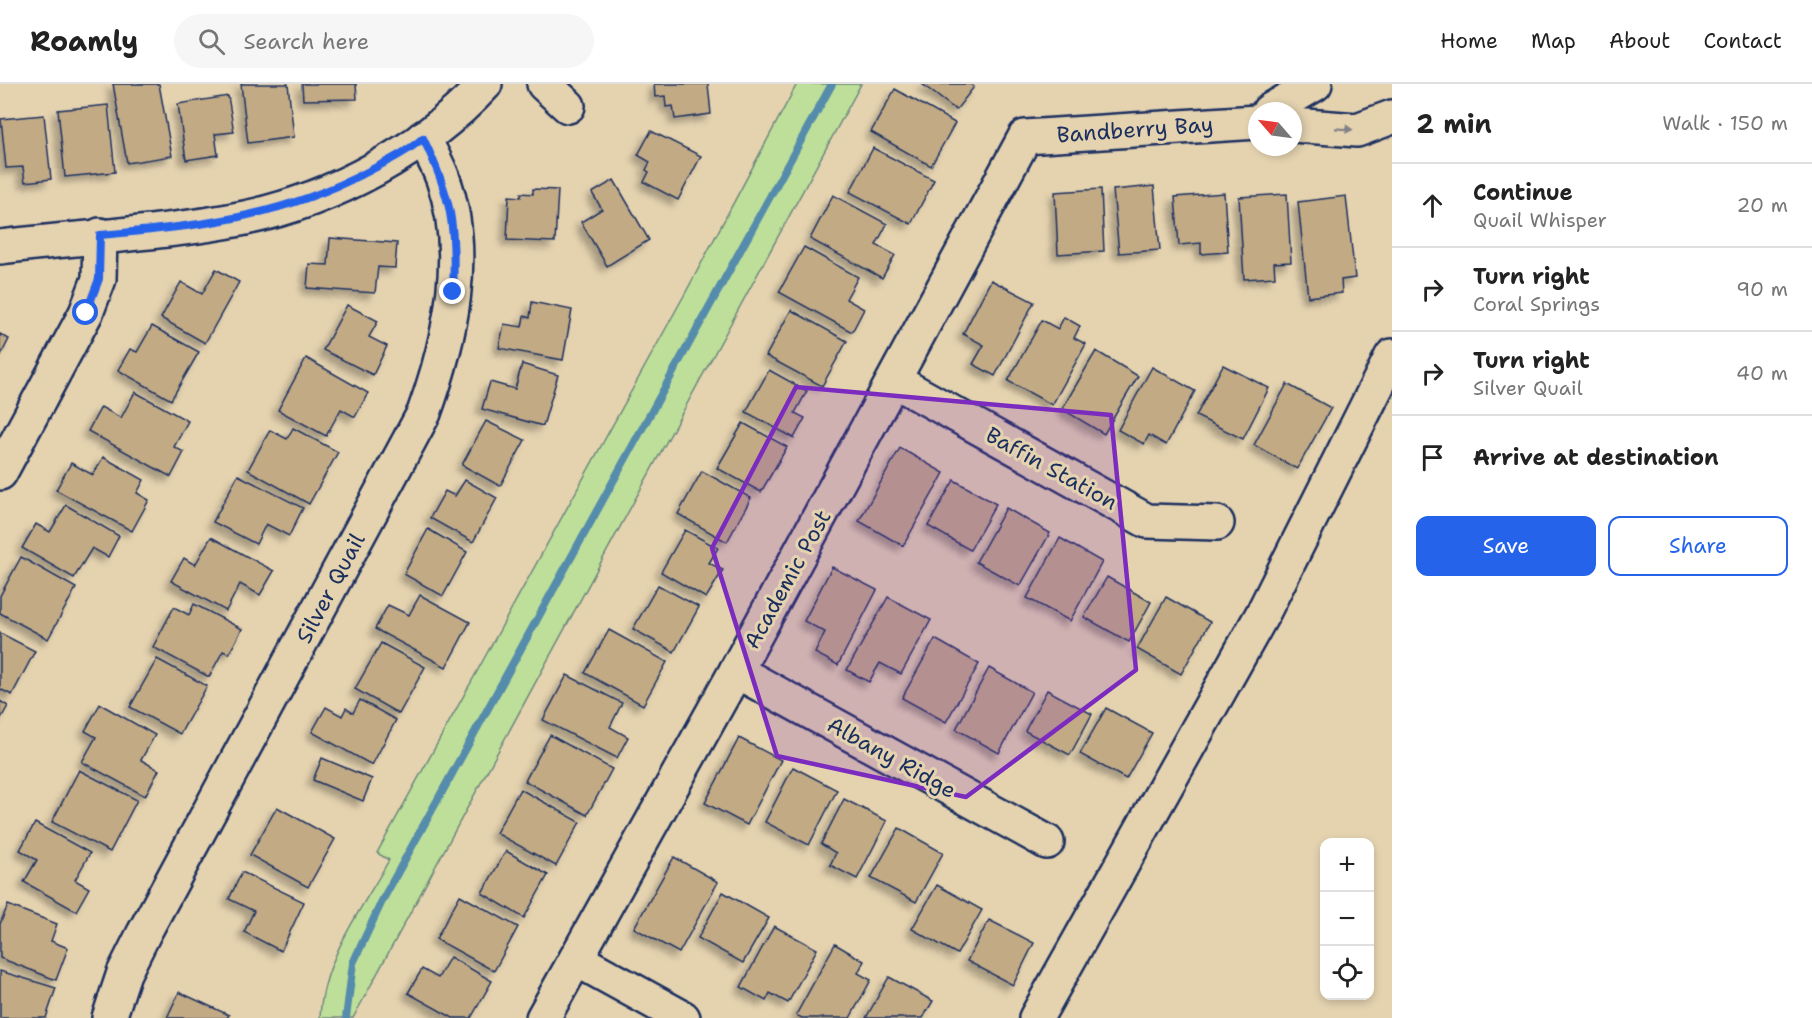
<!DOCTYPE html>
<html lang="en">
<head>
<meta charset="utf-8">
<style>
  :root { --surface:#fff; --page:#f6f6f6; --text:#222; --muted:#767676; --line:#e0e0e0; --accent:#2563eb }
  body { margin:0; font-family:"Shantell Sans",sans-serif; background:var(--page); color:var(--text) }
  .controls { position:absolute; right:18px; bottom:18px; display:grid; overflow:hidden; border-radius:12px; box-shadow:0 3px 9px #0003 }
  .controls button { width:54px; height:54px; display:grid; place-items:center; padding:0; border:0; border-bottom:2px solid var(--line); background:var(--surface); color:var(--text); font:30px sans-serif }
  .compass { position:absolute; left:1248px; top:18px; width:54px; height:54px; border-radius:50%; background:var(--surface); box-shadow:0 3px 9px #0003; rotate:298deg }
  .stop { position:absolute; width:18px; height:18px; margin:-14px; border:4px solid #2563eb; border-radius:50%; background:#fff }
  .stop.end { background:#2563eb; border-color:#fff; box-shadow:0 2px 6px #0008 }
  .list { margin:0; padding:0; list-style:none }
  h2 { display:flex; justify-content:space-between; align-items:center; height:78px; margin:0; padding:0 24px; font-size:26px }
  h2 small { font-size:20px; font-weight:400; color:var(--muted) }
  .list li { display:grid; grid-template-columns:39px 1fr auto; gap:18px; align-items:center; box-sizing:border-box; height:84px; padding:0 24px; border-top:2px solid var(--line) }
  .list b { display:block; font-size:22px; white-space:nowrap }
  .list p { margin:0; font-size:20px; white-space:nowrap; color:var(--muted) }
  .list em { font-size:20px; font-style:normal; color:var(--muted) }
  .actions { display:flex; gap:12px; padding:18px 24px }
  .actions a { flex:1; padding:14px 0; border:2px solid var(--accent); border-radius:12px; text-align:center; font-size:21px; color:var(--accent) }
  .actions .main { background:var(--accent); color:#fff }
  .icon { flex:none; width:33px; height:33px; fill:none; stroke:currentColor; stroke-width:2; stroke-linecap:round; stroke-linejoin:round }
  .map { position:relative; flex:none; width:1392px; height:934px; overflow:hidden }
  header { display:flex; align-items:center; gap:36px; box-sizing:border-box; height:84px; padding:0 30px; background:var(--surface); border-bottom:2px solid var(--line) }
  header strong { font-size:28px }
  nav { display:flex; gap:33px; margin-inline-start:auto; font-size:21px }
  .search { width:420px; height:54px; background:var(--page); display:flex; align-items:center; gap:15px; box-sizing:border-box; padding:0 21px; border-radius:33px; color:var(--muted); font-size:22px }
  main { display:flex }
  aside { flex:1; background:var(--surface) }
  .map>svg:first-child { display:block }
  .green { fill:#bedf99; stroke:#6c877c; stroke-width:1.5 }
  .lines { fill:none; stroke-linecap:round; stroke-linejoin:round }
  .stream { stroke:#578cab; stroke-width:8 }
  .building { fill:#c2aa85; stroke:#1b2f5e; stroke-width:1.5; filter:url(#shadow) }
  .minor-casing { stroke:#1b2f5e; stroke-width:38 }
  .minor { stroke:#e5d3b0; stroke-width:33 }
  .oneway { fill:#808187 }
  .route { stroke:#2563eb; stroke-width:8 }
  .marked { fill:#7b2cbf; fill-opacity:0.2; stroke:#7b2cbf; stroke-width:4.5; stroke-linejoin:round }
  .labels { text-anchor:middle; stroke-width:6; stroke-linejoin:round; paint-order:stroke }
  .street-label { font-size:22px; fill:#1b2f5e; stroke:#e5d3b0 }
</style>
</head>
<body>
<header>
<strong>Roamly</strong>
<div class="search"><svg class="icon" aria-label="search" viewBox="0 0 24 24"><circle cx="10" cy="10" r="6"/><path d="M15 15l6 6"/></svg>Search here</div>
<nav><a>Home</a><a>Map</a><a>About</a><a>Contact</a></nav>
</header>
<main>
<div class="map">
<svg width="1392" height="934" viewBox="0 0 1392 934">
  <defs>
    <filter id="shadow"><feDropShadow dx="-5.5" dy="5.5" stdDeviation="3" flood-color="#0004"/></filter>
  </defs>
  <rect width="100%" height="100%" fill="#e5d3b0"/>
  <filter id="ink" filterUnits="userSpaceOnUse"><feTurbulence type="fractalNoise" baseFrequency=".0167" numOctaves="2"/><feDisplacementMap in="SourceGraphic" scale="12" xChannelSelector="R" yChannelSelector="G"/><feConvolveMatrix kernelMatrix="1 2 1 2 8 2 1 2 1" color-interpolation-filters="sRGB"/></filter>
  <g filter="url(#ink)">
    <!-- green -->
    <path class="green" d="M 797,0 L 861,0 L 353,934 L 320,934 C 322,876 362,825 389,776 L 377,769 L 687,206 Z"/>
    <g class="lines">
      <!-- stream -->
      <path class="stream" d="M 346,934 L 353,879 L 383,815 L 832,0"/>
    </g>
    <!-- building -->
    <g class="building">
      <path d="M 113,0 L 159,0 L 172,72 L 127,79 Z"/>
      <path d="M 241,0 L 288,0 L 294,53 L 248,59 Z"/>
      <path d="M 302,0 L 356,0 L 357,15 L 303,16 Z"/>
      <path d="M 654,0 L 708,0 L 711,30 L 675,35 L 673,22 L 666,23 L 665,12 L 655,13 Z"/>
      <path d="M 922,0 L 970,0 L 974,3 L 956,26 Z"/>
      <path d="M 895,5 L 955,39 L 931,82 L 871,48 Z"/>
      <path d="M 228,12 L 234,48 L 215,50 L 218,71 L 186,76 L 178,20 Z"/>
      <path d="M 108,21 L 115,88 L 65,93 L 58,26 Z"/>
      <path d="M 44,31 L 51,95 L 25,98 L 23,83 L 6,84 L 1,35 Z"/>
      <path d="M 651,47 L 701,72 L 678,116 L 644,98 L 649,88 L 646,86 L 650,78 L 638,71 Z"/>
      <path d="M 873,64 L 934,96 L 911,140 L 850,108 Z"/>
      <path d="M 614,96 L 649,156 L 607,182 L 581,138 L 602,125 L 592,109 Z"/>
      <path d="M 1154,102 L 1160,166 L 1119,169 L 1113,106 Z"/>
      <path d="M 533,105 L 558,106 L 555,158 L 507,156 L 509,112 L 521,113 L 521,109 L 533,110 Z"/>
      <path d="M 1101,105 L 1104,167 L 1058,170 L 1055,108 Z"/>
      <path d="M 1224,109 L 1228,168 L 1201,170 L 1201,159 L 1179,161 L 1175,113 Z"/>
      <path d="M 1287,110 L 1291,178 L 1274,179 L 1275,193 L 1244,195 L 1239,113 Z"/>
      <path d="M 833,111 L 887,140 L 876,161 L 895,171 L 882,194 L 810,155 Z"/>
      <path d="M 1346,112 L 1355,194 L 1341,196 L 1342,209 L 1308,213 L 1298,118 Z"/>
      <path d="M 330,154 L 397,159 L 395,184 L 378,183 L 375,209 L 307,204 L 309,180 L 328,181 Z"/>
      <path d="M 804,163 L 858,193 L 846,215 L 864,225 L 852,248 L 779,208 Z"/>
      <path d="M 216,185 L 239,198 L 205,259 L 161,234 L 181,198 L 202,210 Z"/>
      <path d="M 991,196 L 1034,218 L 995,292 L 973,280 L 984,261 L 963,250 Z"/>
      <path d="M 532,218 L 572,226 L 563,276 L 499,264 L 504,240 L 522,243 L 524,232 L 530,234 Z"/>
      <path d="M 347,221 L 378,237 L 369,253 L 387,262 L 373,291 L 323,266 Z"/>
      <path d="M 791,226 L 847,257 L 822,302 L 766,272 Z"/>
      <path d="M 1064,233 L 1080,242 L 1074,254 L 1086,260 L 1052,321 L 1008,297 L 1042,236 L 1058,245 Z"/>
      <path d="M 152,242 L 199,268 L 171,316 L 118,286 L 130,265 L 137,268 Z"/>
      <path d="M 0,250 L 9,255 L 0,273 Z"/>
      <path d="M 1096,267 L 1138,292 L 1104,350 L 1062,325 Z"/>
      <path d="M 306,274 L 368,309 L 355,333 L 341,325 L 326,352 L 278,326 Z"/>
      <path d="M 522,280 L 558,291 L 543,342 L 482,325 L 490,298 L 515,305 Z"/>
      <path d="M 1223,281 L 1269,304 L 1243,355 L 1196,332 Z"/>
      <path d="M 1152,283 L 1195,307 L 1166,361 L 1149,351 L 1144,360 L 1118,346 Z"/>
      <path d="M 769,286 L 807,307 L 795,329 L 805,334 L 794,354 L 746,328 Z"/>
      <path d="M 1287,300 L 1331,324 L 1297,385 L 1254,361 Z"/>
      <path d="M 135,308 L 188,337 L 174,363 L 184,368 L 171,393 L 88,347 L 101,323 L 121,334 Z"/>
      <path d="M 486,337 L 525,356 L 500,402 L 462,381 Z"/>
      <path d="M 743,339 L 787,363 L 761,408 L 717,384 Z"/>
      <path d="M 293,344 L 338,368 L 309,420 L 248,386 L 270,346 L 287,355 Z"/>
      <path d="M 900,364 L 944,389 L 903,462 L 859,437 Z"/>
      <path d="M 103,373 L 144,396 L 137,409 L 149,416 L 132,447 L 56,406 L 71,379 L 93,391 Z"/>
      <path d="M 702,387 L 751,414 L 727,458 L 678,430 Z"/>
      <path d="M 238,391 L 303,424 L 289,452 L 266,440 L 256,460 L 213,438 Z"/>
      <path d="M 465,396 L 497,414 L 473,458 L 430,434 L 445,407 L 455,412 Z"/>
      <path d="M 954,396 L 996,420 L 970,466 L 928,442 Z"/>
      <path d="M 66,421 L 119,452 L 108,473 L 92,464 L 74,494 L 22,464 L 36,440 L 50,448 Z"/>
      <path d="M 1006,424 L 1050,449 L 1020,502 L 976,478 Z"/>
      <path d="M 428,445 L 467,468 L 443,512 L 404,490 Z"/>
      <path d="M 685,446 L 718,464 L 709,479 L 723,486 L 706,514 L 661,488 Z"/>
      <path d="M 211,453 L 274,487 L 260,511 L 240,500 L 226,527 L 171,497 L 184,474 L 195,481 Z"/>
      <path d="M 1060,454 L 1102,478 L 1070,537 L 1027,514 Z"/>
      <path d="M 21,473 L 76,504 L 48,555 L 0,529 L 0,512 Z"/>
      <path d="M 832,483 L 877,506 L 838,581 L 815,569 L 825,548 L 804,537 Z"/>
      <path d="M 1107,493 L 1151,518 L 1129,558 L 1084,533 Z"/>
      <path d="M 658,501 L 699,523 L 674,568 L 633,545 Z"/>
      <path d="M 420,511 L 470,538 L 446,583 L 375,545 L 388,521 L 409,531 Z"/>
      <path d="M 888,513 L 931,536 L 901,590 L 880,579 L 869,598 L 847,586 Z"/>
      <path d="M 1166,513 L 1210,538 L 1181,590 L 1137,565 Z"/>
      <path d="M 194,520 L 242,545 L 229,570 L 223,567 L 209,593 L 153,563 L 174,523 L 189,531 Z"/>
      <path d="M 609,546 L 667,578 L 643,621 L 585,589 Z"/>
      <path d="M 0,549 L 35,567 L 12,611 L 0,605 Z"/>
      <path d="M 935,555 L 979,580 L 946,638 L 902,614 Z"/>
      <path d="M 381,559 L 425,583 L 399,630 L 355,605 Z"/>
      <path d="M 157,575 L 207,602 L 180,650 L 130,623 Z"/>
      <path d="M 989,584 L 1032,608 L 999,669 L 956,645 Z"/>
      <path d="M 567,591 L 622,619 L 610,643 L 628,653 L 617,674 L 543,636 Z"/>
      <path d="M 1047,606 L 1092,630 L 1070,671 L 1025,647 Z"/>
      <path d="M 360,616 L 396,636 L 372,681 L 312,648 L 326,623 L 342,632 L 346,624 L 353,629 Z"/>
      <path d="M 0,617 L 8,622 L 0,636 Z"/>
      <path d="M 100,620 L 155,651 L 141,676 L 159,686 L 145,712 L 82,678 L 96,653 L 85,647 Z"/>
      <path d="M 1106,624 L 1152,649 L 1126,695 L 1080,670 Z"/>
      <path d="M 550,651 L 612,685 L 587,731 L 525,697 Z"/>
      <path d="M 739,654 L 781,676 L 747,741 L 705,719 Z"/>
      <path d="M 322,674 L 372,695 L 363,717 L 313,696 Z"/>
      <path d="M 793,683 L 837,706 L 809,761 L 765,738 Z"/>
      <path d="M 79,686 L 137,716 L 110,768 L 52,738 Z"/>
      <path d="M 520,705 L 580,738 L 556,782 L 496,749 Z"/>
      <path d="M 844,715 L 887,737 L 857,795 L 830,781 L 836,769 L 821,760 Z"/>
      <path d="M 277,723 L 335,755 L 308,803 L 250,771 Z"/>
      <path d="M 35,739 L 90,769 L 75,796 L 89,804 L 76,827 L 24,798 L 37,776 L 20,766 Z"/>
      <path d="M 899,744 L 943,769 L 916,818 L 871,794 Z"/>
      <path d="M 506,767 L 548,791 L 524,834 L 482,809 Z"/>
      <path d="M 674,773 L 718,798 L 679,869 L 634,844 Z"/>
      <path d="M 242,788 L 304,818 L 281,867 L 244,848 L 254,827 L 229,815 Z"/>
      <path d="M 937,801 L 982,826 L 957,870 L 912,845 Z"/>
      <path d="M 723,808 L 769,834 L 743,879 L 698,854 Z"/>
      <path d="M 460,811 L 518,843 L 494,887 L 436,855 Z"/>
      <path d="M 8,821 L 57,840 L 51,857 L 68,864 L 56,896 L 0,874 L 0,840 Z"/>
      <path d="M 989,836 L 1034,859 L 1013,901 L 967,877 Z"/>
      <path d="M 774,842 L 817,865 L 788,919 L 770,909 L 766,917 L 741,903 Z"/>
      <path d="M 835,860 L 864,877 L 858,889 L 871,896 L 850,934 L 802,934 L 796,931 Z"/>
      <path d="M 450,873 L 492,897 L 471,934 L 453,934 L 408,909 L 422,885 L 438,894 Z"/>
      <path d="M 0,887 L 56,904 L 46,934 L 0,934 Z"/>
      <path d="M 889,893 L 933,917 L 923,934 L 866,934 Z"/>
      <path d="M 179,908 L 229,931 L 227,934 L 167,934 Z"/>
    </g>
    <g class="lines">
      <!-- minor casing -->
      <g class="minor-casing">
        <g id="minor">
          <path d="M 544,0 L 568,22"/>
          <path d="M 1269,27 L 1315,0"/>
          <path d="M 1293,41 L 1357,46 L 1392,33"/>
          <path d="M 0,163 C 81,153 165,150 245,134 C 334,115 423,67 485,0"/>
          <path d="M 895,297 L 1147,437 L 1217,439"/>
          <path d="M 0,389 L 86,229 L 99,195 L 100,151"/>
          <path d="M 736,587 L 1047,758"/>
          <path d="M 576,875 L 683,934"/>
          <path d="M 109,934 L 124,889 L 144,849 L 424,329 C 450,257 470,170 443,95 C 438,81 430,67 423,54"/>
          <path d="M 543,934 L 736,587 L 1025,53 L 1257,38"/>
          <path d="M 1036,934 L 1263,529 L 1392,272"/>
        </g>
      </g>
      <!-- minor -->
      <use href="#minor" class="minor"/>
    </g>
    <!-- one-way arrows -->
    <defs><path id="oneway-solid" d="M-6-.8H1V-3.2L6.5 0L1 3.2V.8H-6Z" transform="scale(1.5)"/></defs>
    <use class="oneway" href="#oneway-solid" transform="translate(1344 45) rotate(4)"/>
  </g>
  <g class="lines" filter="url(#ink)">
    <!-- route -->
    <path class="route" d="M 86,229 L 99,195 L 100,151 C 199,142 279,134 369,87 C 388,77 407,68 423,54 C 452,114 456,142 453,208"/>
  </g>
  <!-- marked area -->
  <path class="marked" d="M 796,303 L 1111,331 L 1136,586 L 966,713 L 777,672 L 712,464 Z"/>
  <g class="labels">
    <!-- street labels -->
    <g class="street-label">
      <text transform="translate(1135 45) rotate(-4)" y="8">Bandberry Bay</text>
      <text transform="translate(1052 384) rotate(29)" y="8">Baffin Station</text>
      <text transform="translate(787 495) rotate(-61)" y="8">Academic Post</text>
      <text transform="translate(330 504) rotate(-62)" y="8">Silver Quail</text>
      <text transform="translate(892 673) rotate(29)" y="8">Albany Ridge</text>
    </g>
  </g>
</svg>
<div class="controls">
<button>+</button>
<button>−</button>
<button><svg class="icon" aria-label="locate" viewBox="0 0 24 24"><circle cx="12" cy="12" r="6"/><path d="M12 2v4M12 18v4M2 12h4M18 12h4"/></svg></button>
</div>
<svg class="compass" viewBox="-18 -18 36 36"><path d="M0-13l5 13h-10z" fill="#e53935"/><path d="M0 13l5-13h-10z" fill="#767676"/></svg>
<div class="stop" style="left:86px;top:229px"></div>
<div class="stop end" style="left:453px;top:208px"></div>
</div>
<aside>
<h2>2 min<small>Walk · 150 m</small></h2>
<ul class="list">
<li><svg class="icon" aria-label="ahead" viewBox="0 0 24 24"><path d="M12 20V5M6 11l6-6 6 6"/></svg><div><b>Continue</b><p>Quail Whisper</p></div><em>20 m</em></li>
<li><svg class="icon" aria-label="right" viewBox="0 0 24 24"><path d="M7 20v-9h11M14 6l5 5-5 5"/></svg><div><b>Turn right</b><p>Coral Springs</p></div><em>90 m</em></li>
<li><svg class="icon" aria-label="right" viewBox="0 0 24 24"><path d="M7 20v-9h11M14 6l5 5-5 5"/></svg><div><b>Turn right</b><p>Silver Quail</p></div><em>40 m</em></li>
<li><svg class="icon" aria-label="arrive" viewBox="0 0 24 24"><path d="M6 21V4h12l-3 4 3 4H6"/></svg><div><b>Arrive at destination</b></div></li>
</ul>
<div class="actions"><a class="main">Save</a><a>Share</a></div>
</aside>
</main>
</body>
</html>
